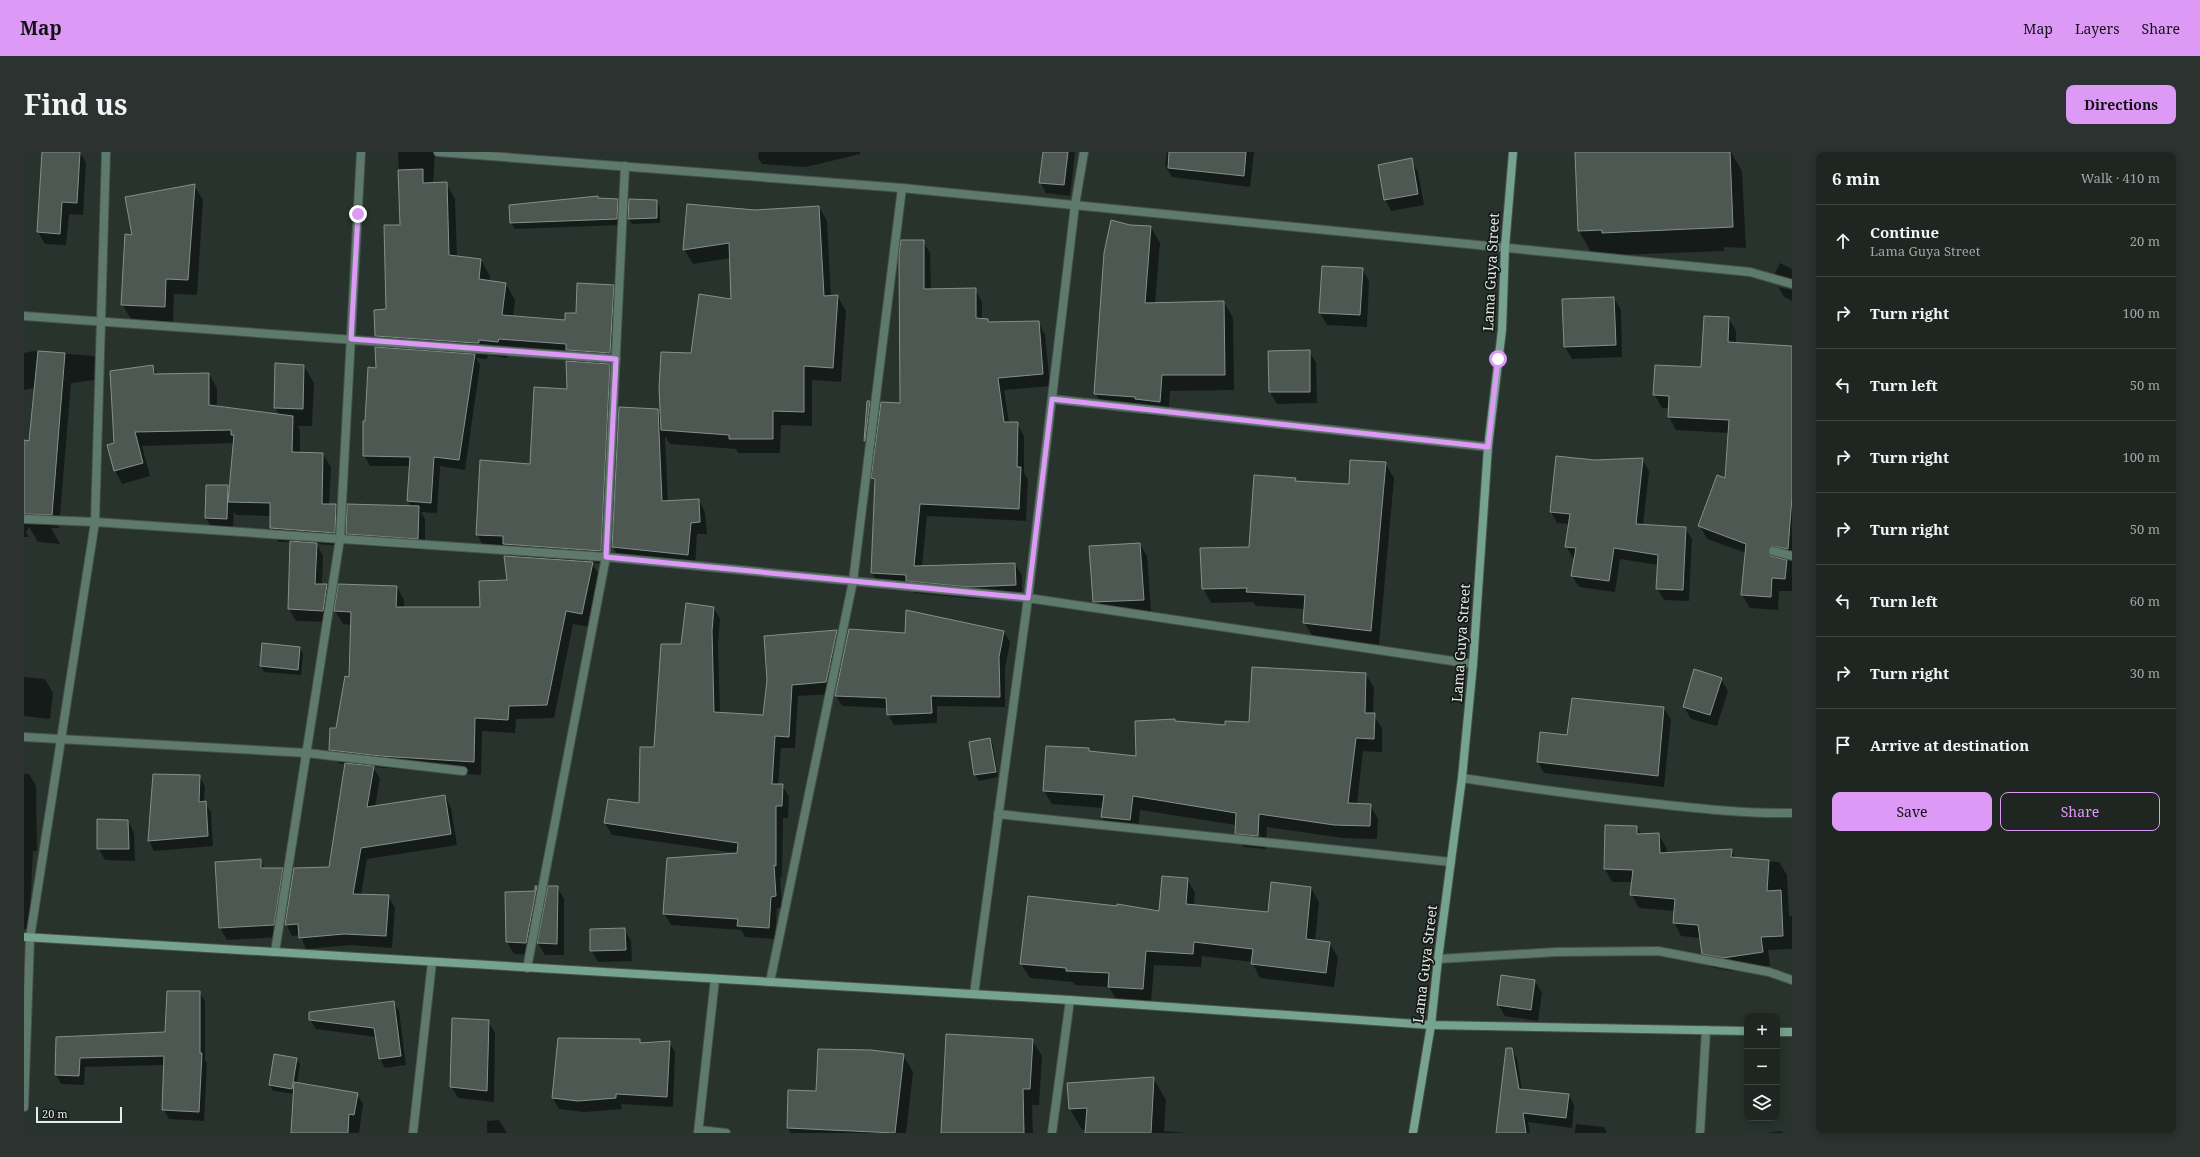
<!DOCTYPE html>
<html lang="en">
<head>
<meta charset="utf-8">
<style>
  :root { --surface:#1f2622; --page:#2c322f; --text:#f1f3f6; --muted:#a1a5a5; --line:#3c4340; --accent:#dc99f5 }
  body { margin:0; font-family:"Noto Serif",serif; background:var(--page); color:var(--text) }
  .controls { position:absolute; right:12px; bottom:12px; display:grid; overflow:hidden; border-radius:8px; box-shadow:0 2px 10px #0003 }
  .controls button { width:36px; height:36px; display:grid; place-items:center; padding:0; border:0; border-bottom:1px solid var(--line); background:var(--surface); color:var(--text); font:20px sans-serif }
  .scale { position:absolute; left:12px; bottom:10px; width:86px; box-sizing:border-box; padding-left:4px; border:2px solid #e5ebe8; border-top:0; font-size:11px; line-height:14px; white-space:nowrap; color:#e5ebe8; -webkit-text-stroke:3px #151917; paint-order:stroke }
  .stop { position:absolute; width:12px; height:12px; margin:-9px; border:3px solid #dc99f5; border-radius:50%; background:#fff }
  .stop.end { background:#dc99f5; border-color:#fff; box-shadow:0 1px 4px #0008 }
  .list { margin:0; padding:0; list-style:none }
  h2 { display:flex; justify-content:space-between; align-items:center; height:52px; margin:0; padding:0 16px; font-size:17px }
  h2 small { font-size:13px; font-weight:400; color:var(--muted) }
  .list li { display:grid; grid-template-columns:26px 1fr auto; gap:12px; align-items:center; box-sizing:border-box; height:72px; padding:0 16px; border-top:1px solid var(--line) }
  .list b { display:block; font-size:15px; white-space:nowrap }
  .list p { margin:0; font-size:13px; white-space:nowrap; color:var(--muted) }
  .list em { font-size:13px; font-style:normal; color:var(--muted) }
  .actions { display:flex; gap:8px; padding:12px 16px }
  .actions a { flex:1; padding:9px 0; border:1px solid var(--accent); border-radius:8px; text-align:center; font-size:14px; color:var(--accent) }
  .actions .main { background:var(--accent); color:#111 }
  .icon { flex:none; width:22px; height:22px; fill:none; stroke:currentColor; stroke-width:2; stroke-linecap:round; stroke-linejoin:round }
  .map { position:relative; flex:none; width:1768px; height:981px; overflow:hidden; border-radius:8px }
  header { display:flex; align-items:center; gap:24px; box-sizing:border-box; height:56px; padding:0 20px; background:var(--accent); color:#111 }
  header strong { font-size:19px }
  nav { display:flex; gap:22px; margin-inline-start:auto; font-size:14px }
  .intro { display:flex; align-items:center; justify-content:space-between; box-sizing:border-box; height:96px; padding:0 24px }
  h1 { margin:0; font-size:28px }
  .button { padding:10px 18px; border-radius:8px; background:var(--accent); color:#111; font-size:14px; font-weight:700 }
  main { display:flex; gap:24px; padding:0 24px }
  aside { flex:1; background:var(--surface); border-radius:8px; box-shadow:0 2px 10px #0003 }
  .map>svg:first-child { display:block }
  .shadow { fill:#0007 }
  .building { fill:#4e5853; stroke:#84908b }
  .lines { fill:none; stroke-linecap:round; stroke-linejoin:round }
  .street-casing { stroke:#47504c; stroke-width:10 }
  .secondary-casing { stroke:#47504c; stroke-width:10 }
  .street { stroke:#5e7a6d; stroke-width:8 }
  .secondary { stroke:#76a390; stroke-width:8 }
  .route { stroke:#dc99f5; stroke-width:5 }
  .labels { text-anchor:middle; stroke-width:3.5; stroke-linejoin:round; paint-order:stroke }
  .street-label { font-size:14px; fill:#e5ebe8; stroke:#151917 }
</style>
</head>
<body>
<header>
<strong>Map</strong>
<nav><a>Map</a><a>Layers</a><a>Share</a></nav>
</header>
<div class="intro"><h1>Find us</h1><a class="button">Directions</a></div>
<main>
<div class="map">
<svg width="1768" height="981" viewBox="0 0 1768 981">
  <rect width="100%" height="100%" fill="#29332e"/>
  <!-- shadow -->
  <g class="shadow">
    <path d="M 19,0 L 56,0 L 62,11 L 59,63 L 45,62 L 42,93 L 21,92 L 14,80 Z"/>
    <path d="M 374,0 L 411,0 L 409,32 L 422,31 L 431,47 L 433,105 L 457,108 L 466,124 L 465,130 L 482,132 L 491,148 L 489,165 L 542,169 L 589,134 L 598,150 L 595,216 L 587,216 L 593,226 L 584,412 L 568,411 L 576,424 L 565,475 L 549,472 L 530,566 L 492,567 L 491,581 L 458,579 L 457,623 L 349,615 L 356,627 L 351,655 L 421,644 L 427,656 L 433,693 L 343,707 L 337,743 L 364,744 L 371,756 L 368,796 L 327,793 L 282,797 L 276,783 L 268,784 L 262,772 L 305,716 L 322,612 L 314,611 L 306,598 L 325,526 L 327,473 L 319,472 L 311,459 L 315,433 L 373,435 L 380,448 L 380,456 L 457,456 L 484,429 L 488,405 L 483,397 L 460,396 L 453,382 L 507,313 L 544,238 L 550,210 L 549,208 L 484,202 L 483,206 L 464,203 L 463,207 L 452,206 L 456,213 L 441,318 L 416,314 L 413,361 L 397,360 L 401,367 L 401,398 L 330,393 L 323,381 L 387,355 L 384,349 L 386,314 L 346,314 L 340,303 L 342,270 L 353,217 L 359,197 L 352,184 L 363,158 L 377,74 Z"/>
    <path d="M 735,0 L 836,0 L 836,2 L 782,15 L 738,12 L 734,6 Z"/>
    <path d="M 1020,0 L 1051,0 L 1046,44 L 1022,41 L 1016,30 Z"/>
    <path d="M 1143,0 L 1230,0 L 1226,35 L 1148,25 L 1141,13 Z"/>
    <path d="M 1552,0 L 1707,0 L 1718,19 L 1722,96 L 1699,95 L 1701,99 L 1592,103 L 1590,101 L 1568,102 L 1555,79 Z"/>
    <path d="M 1387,8 L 1394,20 L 1400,53 L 1367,59 L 1361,47 Z"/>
    <path d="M 170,33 L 179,48 L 173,143 L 150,142 L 149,170 L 107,167 L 98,152 L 109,84 Z"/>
    <path d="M 574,47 L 593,48 L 597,54 L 596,73 L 491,77 L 487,71 Z"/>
    <path d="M 632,49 L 636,55 L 636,71 L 608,72 L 605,67 Z"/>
    <path d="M 795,55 L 803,69 L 807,145 L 814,145 L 822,159 L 817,230 L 788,228 L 788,274 L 757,273 L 756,301 L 714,301 L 712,297 L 646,292 L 641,284 L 644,350 L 675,348 L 681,360 L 683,382 L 673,382 L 671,414 L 596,407 L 589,395 L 634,258 L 637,265 L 667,202 L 708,148 L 706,106 L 669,112 L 660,97 L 731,59 Z"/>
    <path d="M 1106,74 L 1127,75 L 1136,91 L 1131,152 L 1200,150 L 1209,166 L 1210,238 L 1146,239 L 1144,265 L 1121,263 L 1119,260 L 1080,257 L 1071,241 Z"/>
    <path d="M 899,89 L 906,101 L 907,138 L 951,137 L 958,150 L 958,168 L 963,168 L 965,171 L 1014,170 L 1021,183 L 1026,234 L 980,238 L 985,271 L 993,271 L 1000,284 L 1000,321 L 1004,328 L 1002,369 L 903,364 L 898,414 L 991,412 L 998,424 L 998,445 L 952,447 L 890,441 L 887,435 L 855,433 L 848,421 L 852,332 L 848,326 L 851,305 L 841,289 L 844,250 L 856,268 L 878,252 Z"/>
    <path d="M 1756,111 L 1768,117 L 1768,136 L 1758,133 L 1751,121 Z"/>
    <path d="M 1338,117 L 1345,129 L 1343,175 L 1303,173 L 1296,161 Z"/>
    <path d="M 1754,135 L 1768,138 L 1768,149 L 1760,145 Z"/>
    <path d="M 1590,146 L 1597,158 L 1598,205 L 1548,207 L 1541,195 L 1539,148 Z"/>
    <path d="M 1705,166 L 1712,179 L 1712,191 L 1768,195 L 1768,439 L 1755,439 L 1754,458 L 1726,456 L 1718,443 L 1722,401 L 1683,387 L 1676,374 L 1702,327 L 1705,281 L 1652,278 L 1645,265 L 1645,256 L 1638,256 L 1630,242 L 1678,216 Z"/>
    <path d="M 9,199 L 70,204 L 78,218 L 70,216 L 77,227 L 47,231 L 35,376 L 27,376 L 36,392 L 14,390 L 5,375 L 2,380 L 5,385 L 0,385 L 0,289 L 6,290 L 10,236 L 0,238 L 0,201 Z"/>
    <path d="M 1285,199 L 1292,211 L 1293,251 L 1253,252 L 1246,240 Z"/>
    <path d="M 252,212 L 280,214 L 290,231 L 288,274 L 274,274 L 276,278 L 276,301 L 299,302 L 307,315 L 305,353 L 312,353 L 319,367 L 318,394 L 293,392 L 299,404 L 298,433 L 303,433 L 310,445 L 306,470 L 272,469 L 265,457 L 267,390 L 254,390 L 247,376 L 247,364 L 212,363 L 210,359 L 209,378 L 188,377 L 182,366 L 203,334 L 206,339 L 210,291 L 118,294 L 126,324 L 98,332 L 91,318 L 91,292 L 128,214 L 134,223 L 185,222 L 193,236 L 193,255 L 255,263 L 251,256 Z"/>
    <path d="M 1618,307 L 1625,319 L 1619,374 L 1661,376 L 1668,387 L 1665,449 L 1640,448 L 1633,436 L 1635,413 L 1596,407 L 1591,440 L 1555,435 L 1548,424 L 1551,406 L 1549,406 L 1542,394 L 1546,372 L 1533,371 L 1527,360 L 1571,309 Z"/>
    <path d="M 1361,311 L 1370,326 L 1355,493 L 1289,485 L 1280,470 L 1281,457 L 1232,454 L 1229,450 L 1187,451 L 1179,436 L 1226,396 L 1271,327 L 1272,330 L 1326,333 Z"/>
    <path d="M 1116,392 L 1123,404 L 1127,459 L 1077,462 L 1070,450 Z"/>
    <path d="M 690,456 L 696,467 L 694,492 L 696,561 L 740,564 L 813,480 L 819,491 L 809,542 L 774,544 L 771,596 L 757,596 L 754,633 L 758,633 L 765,645 L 764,666 L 759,666 L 758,725 L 756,725 L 758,756 L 753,756 L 751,787 L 721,785 L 717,778 L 647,773 L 640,762 L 712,701 L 588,683 L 581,671 L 616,653 L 658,493 Z"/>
    <path d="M 980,480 L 986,490 L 981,516 L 981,555 L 913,554 L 913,571 L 870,573 L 864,563 L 864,556 L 818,554 L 812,544 L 882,482 Z"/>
    <path d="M 239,492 L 276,496 L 279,502 L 277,523 L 240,520 L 237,514 Z"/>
    <path d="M 1342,522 L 1350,536 L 1349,562 L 1358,576 L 1358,600 L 1339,599 L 1333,652 L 1346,653 L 1354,667 L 1353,687 L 1318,686 L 1243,675 L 1242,697 L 1220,695 L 1212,681 L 1212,673 L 1116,658 L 1114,681 L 1086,679 L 1078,665 L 1079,656 L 1028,652 L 1020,639 L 1065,597 L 1066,600 L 1113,605 L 1152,570 L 1202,574 L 1226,571 Z"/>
    <path d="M 0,525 L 21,527 L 29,541 L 26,567 L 0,564 Z"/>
    <path d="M 1697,527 L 1704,539 L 1693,574 L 1667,567 L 1660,555 Z"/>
    <path d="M 1640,556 L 1647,568 L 1640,635 L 1520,621 L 1514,610 L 1544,585 Z"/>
    <path d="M 966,587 L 969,593 L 974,625 L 955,629 L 951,623 L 946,590 Z"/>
    <path d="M 0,622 L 5,622 L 12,634 L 13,699 L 9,699 L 5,777 L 0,777 Z"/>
    <path d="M 130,623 L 175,624 L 181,634 L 180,650 L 187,660 L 189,694 L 130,699 L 125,689 Z"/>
    <path d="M 104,669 L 110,681 L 111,709 L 81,708 L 74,696 Z"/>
    <path d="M 1613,675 L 1617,682 L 1634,682 L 1642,695 L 1643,701 L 1707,698 L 1712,707 L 1755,710 L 1763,723 L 1765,764 L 1768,764 L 1768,797 L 1744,798 L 1746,814 L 1707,819 L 1687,815 L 1679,801 L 1677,786 L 1657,784 L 1650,770 L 1651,759 L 1615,756 L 1607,742 L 1609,730 L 1588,730 L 1581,717 Z"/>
    <path d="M 236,708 L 241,717 L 258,717 L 265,729 L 256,785 L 203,788 L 196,776 L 192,711 Z"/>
    <path d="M 1163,727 L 1171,741 L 1170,753 L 1245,762 L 1287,736 L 1295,750 L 1291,789 L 1305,791 L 1314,805 L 1310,835 L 1236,826 L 1228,810 L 1178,804 L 1177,815 L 1130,813 L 1127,851 L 1093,849 L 1085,835 L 1051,833 L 1049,830 L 1006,826 L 997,812 L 1135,760 Z"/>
    <path d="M 513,735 L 519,747 L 509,803 L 490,802 L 483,790 L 482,741 L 512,740 Z"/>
    <path d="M 533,735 L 540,747 L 540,803 L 521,803 L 514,791 Z"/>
    <path d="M 600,777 L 607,789 L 608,809 L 574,810 L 567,798 Z"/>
    <path d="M 1511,829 L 1518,841 L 1514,869 L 1481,864 L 1474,852 Z"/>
    <path d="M 175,840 L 181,849 L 181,908 L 183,911 L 180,969 L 145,967 L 140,958 L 141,913 L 61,915 L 60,933 L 37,932 L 32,923 L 33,886 L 142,881 Z"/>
    <path d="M 369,850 L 375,859 L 382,913 L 361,916 L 356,907 L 352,885 L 292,877 L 286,868 Z"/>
    <path d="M 464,869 L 471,881 L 470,950 L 434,946 L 427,934 Z"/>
    <path d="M 535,887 L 615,888 L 617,892 L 645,890 L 651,900 L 649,955 L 597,952 L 598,957 L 560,960 L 535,957 L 529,946 Z"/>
    <path d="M 1008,888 L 1018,904 L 1015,953 L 1008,953 L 1009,981 L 918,981 Z"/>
    <path d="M 1487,897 L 1493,907 L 1498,938 L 1545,943 L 1550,954 L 1548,976 L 1504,970 L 1506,981 L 1473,981 Z"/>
    <path d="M 879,903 L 889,920 L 882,981 L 767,981 L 764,976 L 793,940 Z"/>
    <path d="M 272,907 L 276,912 L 271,942 L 249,939 L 246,933 Z"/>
    <path d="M 1129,926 L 1142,948 L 1140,979 L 1163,981 L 1062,981 L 1062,978 L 1058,978 L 1046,957 Z"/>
    <path d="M 333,942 L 339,952 L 335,981 L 303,981 Z"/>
    <path d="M 475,968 L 483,981 L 463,981 L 463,969 Z"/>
    <path d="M 1552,972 L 1580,975 L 1583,981 L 1551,981 Z"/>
    <path d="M 1758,979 L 1759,981 L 1741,981 Z"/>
  </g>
  <!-- building -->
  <g class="building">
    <path d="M 18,0 L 56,0 L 53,51 L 38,50 L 36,82 L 13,80 Z"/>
    <path d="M 1019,0 L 1044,0 L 1040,33 L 1015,31 Z"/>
    <path d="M 1145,0 L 1222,0 L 1220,24 L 1144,16 Z"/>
    <path d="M 1551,0 L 1706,0 L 1709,75 L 1578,81 L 1578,78 L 1554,79 Z"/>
    <path d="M 1388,6 L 1394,42 L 1360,48 L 1354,13 Z"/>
    <path d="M 399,17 L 399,31 L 423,30 L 425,103 L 457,107 L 455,127 L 482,131 L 478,163 L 541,168 L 541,161 L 552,161 L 553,131 L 590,133 L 586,201 L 542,198 L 542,192 L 475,187 L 474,190 L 455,188 L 455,191 L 452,191 L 351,184 L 350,158 L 362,157 L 360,73 L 376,73 L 374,18 Z"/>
    <path d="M 171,32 L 164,128 L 142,127 L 141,155 L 97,153 L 101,82 L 108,83 L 101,45 Z"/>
    <path d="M 574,44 L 574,46 L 594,47 L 593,67 L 486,71 L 485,53 Z"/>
    <path d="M 605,47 L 633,48 L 633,66 L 604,67 Z"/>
    <path d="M 663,52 L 731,58 L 795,54 L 800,144 L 814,143 L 809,216 L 780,214 L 780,260 L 749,259 L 749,287 L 705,287 L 705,283 L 637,278 L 635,236 L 637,200 L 667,201 L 675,142 L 707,147 L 705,91 L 659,98 Z"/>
    <path d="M 1087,68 L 1106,73 L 1127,74 L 1121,151 L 1200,149 L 1201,223 L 1138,223 L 1136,250 L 1111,247 L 1111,245 L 1070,242 L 1080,101 Z"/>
    <path d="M 877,88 L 900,88 L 900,137 L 952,136 L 952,166 L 964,167 L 964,170 L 1015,169 L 1019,222 L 974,226 L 980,270 L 994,270 L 993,315 L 997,315 L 995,357 L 896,352 L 890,414 L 991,411 L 992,433 L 944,435 L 882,429 L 882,423 L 847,421 L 851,327 L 847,326 L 857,250 L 876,251 L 875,103 Z"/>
    <path d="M 1298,114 L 1339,116 L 1336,163 L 1295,161 Z"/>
    <path d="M 1590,145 L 1592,193 L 1540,195 L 1538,147 Z"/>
    <path d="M 1680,164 L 1705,165 L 1704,190 L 1768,194 L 1768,345 L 1764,397 L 1748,394 L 1744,398 L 1747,404 L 1763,408 L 1761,427 L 1748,426 L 1747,445 L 1717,443 L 1722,392 L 1674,374 L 1693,323 L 1701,326 L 1705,268 L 1644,265 L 1645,244 L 1629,243 L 1631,213 L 1677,215 Z"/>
    <path d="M 351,195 L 451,202 L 435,308 L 410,305 L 407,351 L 383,349 L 386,305 L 339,304 L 339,269 L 341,269 L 344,215 L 352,216 Z"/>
    <path d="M 1286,198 L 1286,240 L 1245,240 L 1244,199 Z"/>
    <path d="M 14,199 L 41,201 L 28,363 L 0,362 L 0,288 L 5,289 Z"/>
    <path d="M 542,209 L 586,212 L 577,399 L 479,392 L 479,384 L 452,383 L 456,308 L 506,312 L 510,235 L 543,237 Z"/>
    <path d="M 251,211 L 280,213 L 279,257 L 250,256 Z"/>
    <path d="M 129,213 L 130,222 L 185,221 L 185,253 L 269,264 L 268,300 L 299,301 L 298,352 L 312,352 L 311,381 L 246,376 L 246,351 L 204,350 L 210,283 L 207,283 L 207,278 L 111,280 L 119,311 L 90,319 L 83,293 L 90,291 L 86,219 Z"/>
    <path d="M 843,249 L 846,249 L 841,289 L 840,289 Z"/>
    <path d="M 595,255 L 634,257 L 638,349 L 675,347 L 676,370 L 667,371 L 664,403 L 588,395 Z"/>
    <path d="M 1532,304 L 1571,308 L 1619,306 L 1612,372 L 1662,375 L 1659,438 L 1632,437 L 1634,403 L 1590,396 L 1585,429 L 1547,424 L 1552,396 L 1541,395 L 1546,362 L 1526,360 Z"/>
    <path d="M 1326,308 L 1362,310 L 1347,479 L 1279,471 L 1281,443 L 1222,440 L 1223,436 L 1178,437 L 1176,396 L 1225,395 L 1230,323 L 1272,326 L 1271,329 L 1325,332 Z"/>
    <path d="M 182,333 L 204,333 L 203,367 L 181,366 Z"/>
    <path d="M 323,352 L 395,354 L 394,387 L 322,382 Z"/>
    <path d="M 266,389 L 293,391 L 291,432 L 303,432 L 299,459 L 264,457 Z"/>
    <path d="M 1116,391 L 1120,448 L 1069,450 L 1065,394 Z"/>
    <path d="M 480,404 L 569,410 L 558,462 L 542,459 L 523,553 L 485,554 L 484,568 L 451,566 L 450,610 L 356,604 L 305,598 L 306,576 L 312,576 L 321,524 L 325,525 L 327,460 L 310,459 L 314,432 L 373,434 L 372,455 L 456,455 L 455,429 L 483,428 Z"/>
    <path d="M 662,451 L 690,455 L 688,479 L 690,560 L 739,563 L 743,528 L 740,484 L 813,478 L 802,530 L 768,533 L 765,585 L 751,584 L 748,632 L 759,632 L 758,654 L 752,654 L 752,714 L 750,713 L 752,744 L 747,745 L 745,776 L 713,774 L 714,767 L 639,762 L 643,706 L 713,701 L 714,691 L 580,671 L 584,647 L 615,651 L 616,595 L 630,595 L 637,492 L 657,492 Z"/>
    <path d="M 882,458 L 980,479 L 975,505 L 976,545 L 907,544 L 908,561 L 863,563 L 862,546 L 811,544 L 825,477 L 881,481 Z"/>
    <path d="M 238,491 L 276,495 L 274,518 L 236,514 Z"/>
    <path d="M 1228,515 L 1342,521 L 1341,561 L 1351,561 L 1350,587 L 1332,586 L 1324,651 L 1347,652 L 1346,674 L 1310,673 L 1235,662 L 1234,684 L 1211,682 L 1212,661 L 1109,644 L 1106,668 L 1077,665 L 1080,643 L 1019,639 L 1022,594 L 1065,596 L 1065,599 L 1112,604 L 1111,569 L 1151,567 L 1151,569 L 1201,573 L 1201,569 L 1225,570 Z"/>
    <path d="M 1670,517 L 1698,526 L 1686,563 L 1659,555 Z"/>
    <path d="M 1548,546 L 1640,555 L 1634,624 L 1513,610 L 1516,580 L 1543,583 Z"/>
    <path d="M 966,586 L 972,620 L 950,623 L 945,590 Z"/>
    <path d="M 321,611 L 350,614 L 343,655 L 421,643 L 427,682 L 337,696 L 329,742 L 365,743 L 362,784 L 320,782 L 275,786 L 274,772 L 261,773 L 270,716 L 305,715 Z"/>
    <path d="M 129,622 L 176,623 L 175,650 L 182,649 L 184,684 L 124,689 Z"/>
    <path d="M 73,667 L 104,668 L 105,697 L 73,697 Z"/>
    <path d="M 1581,673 L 1613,674 L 1613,682 L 1635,681 L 1636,701 L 1708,697 L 1707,705 L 1745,708 L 1743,739 L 1757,738 L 1759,784 L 1737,785 L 1739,800 L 1699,806 L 1678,802 L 1674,773 L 1649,771 L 1651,747 L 1606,743 L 1609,718 L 1580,717 Z"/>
    <path d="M 237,707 L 237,716 L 259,716 L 250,773 L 195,776 L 191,710 Z"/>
    <path d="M 1138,724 L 1164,726 L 1162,752 L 1244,760 L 1247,730 L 1287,735 L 1282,787 L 1306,790 L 1302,821 L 1227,812 L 1229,797 L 1170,790 L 1169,802 L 1122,799 L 1119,837 L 1084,835 L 1085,821 L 1042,819 L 1042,816 L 996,812 L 1004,744 L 1093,754 L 1093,752 L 1135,759 Z"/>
    <path d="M 511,734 L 513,734 L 502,791 L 482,790 L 481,740 L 511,739 Z"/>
    <path d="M 524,734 L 534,734 L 533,792 L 513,791 Z"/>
    <path d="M 601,776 L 602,798 L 566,799 L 566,777 Z"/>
    <path d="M 1477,823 L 1511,828 L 1507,858 L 1473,853 Z"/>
    <path d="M 143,839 L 176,839 L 176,901 L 178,901 L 175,960 L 138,958 L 140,904 L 56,906 L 55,924 L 31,923 L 32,885 L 141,880 Z"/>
    <path d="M 370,849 L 377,904 L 355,907 L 350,876 L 285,868 L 285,860 Z"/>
    <path d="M 428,866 L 465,868 L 463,939 L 426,935 Z"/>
    <path d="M 922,882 L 1009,887 L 1006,937 L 999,937 L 1000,981 L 917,981 Z"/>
    <path d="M 534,886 L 616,887 L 616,891 L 646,889 L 643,945 L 592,942 L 592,946 L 554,949 L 528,946 Z"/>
    <path d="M 1482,896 L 1488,896 L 1495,937 L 1545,942 L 1542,966 L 1499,961 L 1502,981 L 1472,981 Z"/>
    <path d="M 794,897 L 847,898 L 880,902 L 871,981 L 763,976 L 764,938 L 792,939 Z"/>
    <path d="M 250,902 L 273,906 L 268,937 L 245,933 Z"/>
    <path d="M 1130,925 L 1127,981 L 1061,981 L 1063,956 L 1045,957 L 1043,931 Z"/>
    <path d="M 270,930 L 334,941 L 330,963 L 325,962 L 324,981 L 267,981 Z"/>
  </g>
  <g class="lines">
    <!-- street casing -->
    <g class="street-casing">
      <g id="street">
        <path d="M 414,0 L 878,36 L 1726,120 L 1768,132"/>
        <path d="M 0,164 L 592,207"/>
        <path d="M 1028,247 L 1464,295"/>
        <path d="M 0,367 L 71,370 L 582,405 L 1004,446 L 1449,512"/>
        <path d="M 1749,399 L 1768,404"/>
        <path d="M 0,585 L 283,601 L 439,619"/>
        <path d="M 1438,626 C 1504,636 1569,645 1634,652 C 1679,657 1723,662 1768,661"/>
        <path d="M 974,662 L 1427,710"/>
        <path d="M 251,800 L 316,387 L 337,0"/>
        <path d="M 1414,807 L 1532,800 L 1634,799 L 1745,820 L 1768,828"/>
        <path d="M 503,816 L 582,405 L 601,14"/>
        <path d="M 746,830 L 829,429 L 878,36"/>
        <path d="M 950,842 L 1004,446 L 1051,53 L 1060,0"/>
        <path d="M 0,955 L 6,786 L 71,370 L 82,0"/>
        <path d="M 675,978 L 702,981"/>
        <path d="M 389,981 L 408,810"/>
        <path d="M 674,981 L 691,827"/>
        <path d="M 1028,981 L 1046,848"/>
        <path d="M 1676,981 L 1682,878"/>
      </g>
    </g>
    <!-- secondary casing -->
    <g class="secondary-casing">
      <g id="secondary">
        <path d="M 0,785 L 1046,848 L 1407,873 L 1723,879"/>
        <path d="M 1753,880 L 1768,880"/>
        <path d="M 1389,981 L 1407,873 L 1414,807 L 1438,626 L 1449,512 L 1464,295 L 1478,178 L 1481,95 L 1489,0"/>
      </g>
    </g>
    <!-- street -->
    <use href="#street" class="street"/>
    <!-- secondary -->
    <use href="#secondary" class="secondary"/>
  </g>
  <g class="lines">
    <!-- route -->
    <path class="route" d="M 334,62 L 327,187 L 592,207 L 582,405 L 1004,446 L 1028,247 L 1464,295 L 1474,207"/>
  </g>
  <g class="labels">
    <!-- street labels -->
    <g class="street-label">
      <text transform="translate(1467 120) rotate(-87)" y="5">Lama Guya Street</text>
      <text transform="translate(1437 491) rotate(-86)" y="5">Lama Guya Street</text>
      <text transform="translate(1401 812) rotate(-83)" y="5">Lama Guya Street</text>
    </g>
  </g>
</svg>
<div class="controls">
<button>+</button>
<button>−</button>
<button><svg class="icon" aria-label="layers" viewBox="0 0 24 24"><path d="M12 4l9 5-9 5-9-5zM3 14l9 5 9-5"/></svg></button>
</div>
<div class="scale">20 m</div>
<div class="stop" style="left:1474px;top:207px"></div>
<div class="stop end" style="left:334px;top:62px"></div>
</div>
<aside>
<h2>6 min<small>Walk · 410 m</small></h2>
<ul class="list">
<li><svg class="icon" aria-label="ahead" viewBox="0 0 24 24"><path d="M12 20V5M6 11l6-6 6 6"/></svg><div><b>Continue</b><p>Lama Guya Street</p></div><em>20 m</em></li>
<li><svg class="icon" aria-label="right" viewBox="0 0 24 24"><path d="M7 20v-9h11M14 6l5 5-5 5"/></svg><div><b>Turn right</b></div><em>100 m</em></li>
<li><svg class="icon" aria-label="left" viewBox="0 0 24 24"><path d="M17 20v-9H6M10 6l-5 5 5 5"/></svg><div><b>Turn left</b></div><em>50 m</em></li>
<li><svg class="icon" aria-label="right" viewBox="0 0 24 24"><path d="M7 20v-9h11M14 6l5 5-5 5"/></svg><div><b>Turn right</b></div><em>100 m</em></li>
<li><svg class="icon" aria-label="right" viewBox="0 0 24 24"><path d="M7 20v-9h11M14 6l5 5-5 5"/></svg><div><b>Turn right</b></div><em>50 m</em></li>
<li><svg class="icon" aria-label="left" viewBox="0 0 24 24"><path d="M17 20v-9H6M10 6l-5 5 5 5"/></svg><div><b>Turn left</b></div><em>60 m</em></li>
<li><svg class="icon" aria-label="right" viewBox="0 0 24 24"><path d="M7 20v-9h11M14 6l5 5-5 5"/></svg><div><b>Turn right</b></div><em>30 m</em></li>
<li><svg class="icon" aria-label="arrive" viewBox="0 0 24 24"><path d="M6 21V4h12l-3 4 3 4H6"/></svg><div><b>Arrive at destination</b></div></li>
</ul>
<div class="actions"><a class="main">Save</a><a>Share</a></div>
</aside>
</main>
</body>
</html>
